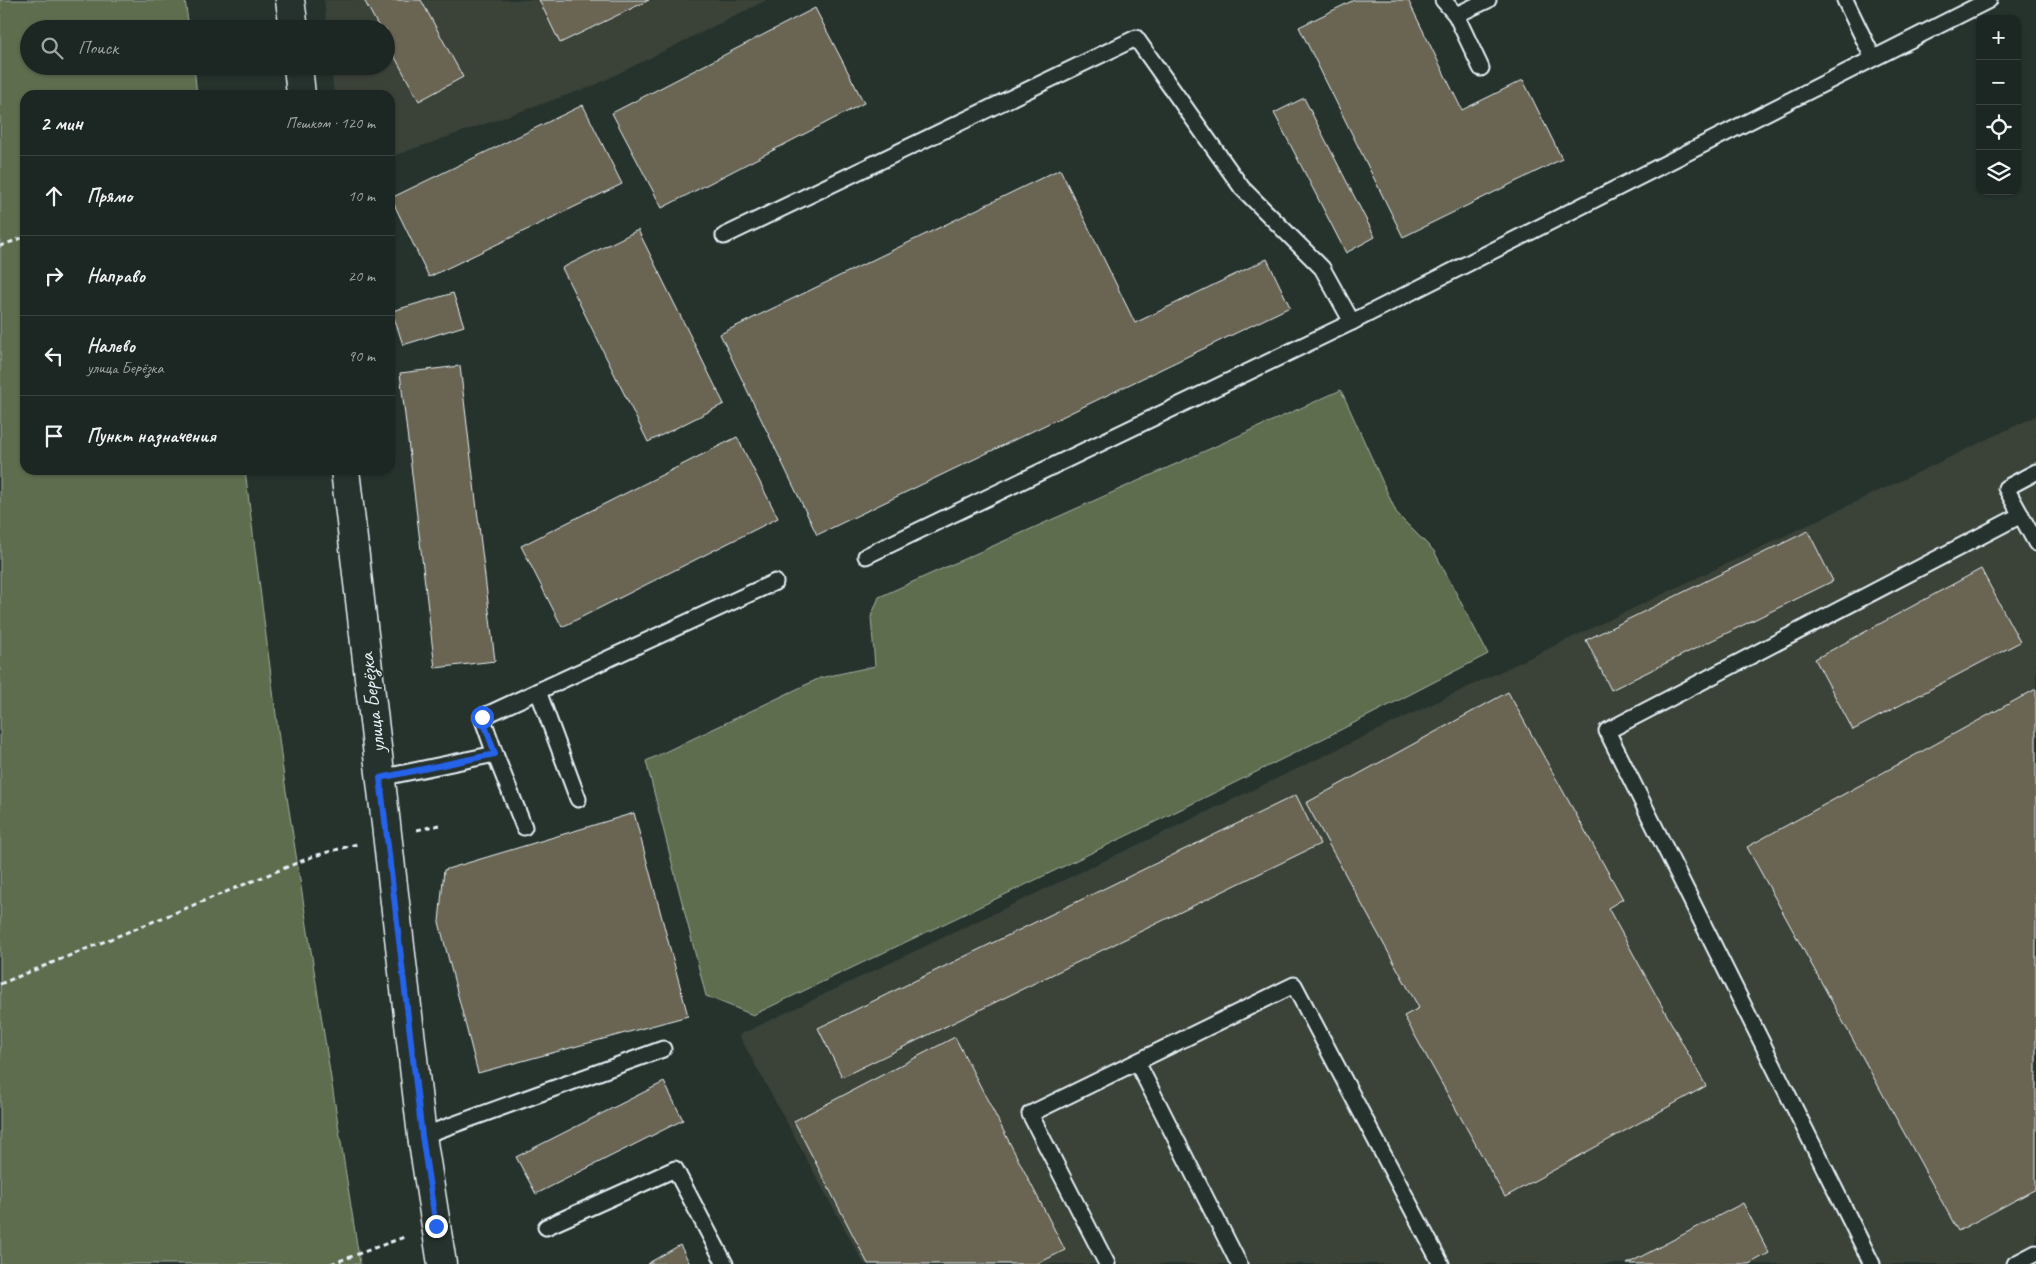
<!DOCTYPE html>
<html lang="ru">
<head>
<meta charset="utf-8">
<style>
  :root { --surface:#1c2622; --page:#252e2a; --text:#f1f3f6; --muted:#a0a5a5; --line:#3a4340 }
  body { margin:0; font-family:Caveat,sans-serif; background:var(--page); color:var(--text) }
  .controls { position:absolute; right:15px; top:15px; display:grid; overflow:hidden; border-radius:10px; box-shadow:0 1px 4px #0004 }
  .controls button { width:45px; height:45px; display:grid; place-items:center; padding:0; border:0; border-bottom:1px solid var(--line); background:var(--surface); color:var(--text); font:25px sans-serif }
  .stop { position:absolute; width:15px; height:15px; margin:-11px; border:4px solid #2563eb; border-radius:50%; background:#fff }
  .stop.end { background:#2563eb; border-color:#fff; box-shadow:0 1px 5px #0008 }
  .list { margin:0; padding:0; list-style:none }
  h2 { display:flex; justify-content:space-between; align-items:center; height:65px; margin:0; padding:0 20px; font-size:21px }
  h2 small { font-size:16px; font-weight:400; color:var(--muted) }
  .list li { display:grid; grid-template-columns:32px 1fr auto; gap:15px; align-items:center; box-sizing:border-box; height:80px; padding:0 20px; border-top:1px solid var(--line) }
  .list b { display:block; font-size:19px; white-space:nowrap }
  .list p { margin:0; font-size:16px; white-space:nowrap; color:var(--muted) }
  .list em { font-size:16px; font-style:normal; color:var(--muted) }
  .icon { flex:none; width:28px; height:28px; fill:none; stroke:currentColor; stroke-width:2; stroke-linecap:round; stroke-linejoin:round }
  .map { position:relative; flex:none; width:2036px; height:1264px; overflow:hidden }
  .search { position:absolute; background:var(--surface); box-shadow:0 1px 4px #0004; left:20px; top:20px; width:375px; height:55px; display:flex; align-items:center; gap:12px; box-sizing:border-box; padding:0 18px; border-radius:28px; color:var(--muted); font-size:19px }
  .panel { position:absolute; background:var(--surface); box-shadow:0 1px 4px #0004; left:20px; top:90px; width:375px; height:385px; border-radius:15px }
  .map>svg:first-child { display:block }
  .built { fill:#3b4238 }
  .green { fill:#5e6d4f; stroke:#a3afa4 }
  .building { fill:#6b6553; stroke:#e8f1f8 }
  .lines { fill:none; stroke-linecap:round; stroke-linejoin:round }
  .lane-casing { stroke:#e8f1f8; stroke-width:19 }
  .secondary-casing { stroke:#e8f1f8; stroke-width:31 }
  .path { stroke:#e8f1f8; stroke-width:3; stroke-dasharray:5 4; stroke-linecap:butt }
  .lane { stroke:#26332d; stroke-width:15 }
  .secondary { stroke:#26332d; stroke-width:28 }
  .route { stroke:#2563eb; stroke-width:6 }
  .labels { text-anchor:middle; stroke-width:4; stroke-linejoin:round; paint-order:stroke }
  .street-label { font-size:21px; fill:#e8f1f8; stroke:#26332d }
</style>
</head>
<body>
<div class="map">
<svg width="2036" height="1264" viewBox="0 0 2036 1264">
  <rect width="100%" height="100%" fill="#26332d"/>
  <filter id="ink" filterUnits="userSpaceOnUse"><feTurbulence type="fractalNoise" baseFrequency=".02" numOctaves="2"/><feDisplacementMap in="SourceGraphic" scale="10" xChannelSelector="R" yChannelSelector="G"/><feConvolveMatrix kernelMatrix="1 2 1 2 8 2 1 2 1" color-interpolation-filters="sRGB"/></filter>
  <g filter="url(#ink)">
    <!-- built -->
    <g class="built">
      <path d="M 324,0 L 767,0 L 593,86 L 390,157 L 390,95 L 334,95 L 331,66 L 386,66 L 386,29 L 327,29 Z"/>
      <path d="M 2036,416 L 2036,1264 L 864,1264 L 739,1035 Z"/>
    </g>
    <!-- green -->
    <g class="green">
      <path d="M 0,0 L 185,0 L 189,29 L 29,29 L 29,66 L 194,66 L 197,95 L 25,95 L 25,470 L 245,470 L 284,778 L 360,1264 L 0,1264 Z"/>
      <path d="M 1341,390 L 1397,514 L 1434,551 L 1488,654 C 1246,781 1000,897 753,1015 L 706,996 L 646,761 L 820,678 L 875,666 L 871,617 L 879,597 Z"/>
    </g>
    <!-- building -->
    <g class="building">
      <path d="M 364,0 L 421,0 L 463,77 L 419,101 L 386,41 L 386,29 L 380,29 Z"/>
      <path d="M 539,0 L 649,0 L 560,43 Z"/>
      <path d="M 1354,0 L 1408,0 L 1462,110 L 1523,80 L 1562,159 L 1403,237 L 1299,27 Z"/>
      <path d="M 815,8 L 864,103 L 662,208 L 612,113 Z"/>
      <path d="M 1304,98 L 1375,237 L 1346,253 L 1274,113 Z"/>
      <path d="M 583,105 L 622,184 L 429,277 L 391,198 Z"/>
      <path d="M 1060,169 L 1135,323 L 1267,259 L 1290,307 L 817,535 L 720,334 Z"/>
      <path d="M 638,230 L 724,404 L 648,442 L 562,268 Z"/>
      <path d="M 453,293 L 464,326 L 403,345 L 392,311 Z"/>
      <path d="M 460,366 L 495,661 L 435,668 L 400,373 Z"/>
      <path d="M 737,437 L 778,518 L 562,627 L 521,546 Z"/>
      <path d="M 1808,531 L 1833,581 L 1611,690 L 1586,640 Z"/>
      <path d="M 1981,569 L 2020,642 L 1853,730 L 1815,659 Z"/>
      <path d="M 2036,689 L 2036,1189 L 1958,1231 L 1747,847 Z"/>
      <path d="M 1508,692 L 1623,899 L 1608,908 L 1706,1086 L 1505,1197 L 1404,1016 L 1419,1008 L 1306,803 Z"/>
      <path d="M 1296,795 L 1320,844 L 842,1077 L 818,1028 Z"/>
      <path d="M 634,813 L 688,1016 L 478,1073 L 439,922 L 444,870 Z"/>
      <path d="M 955,1037 L 1065,1250 L 1037,1264 L 868,1264 L 794,1121 Z"/>
      <path d="M 664,1082 L 683,1120 L 536,1194 L 516,1157 Z"/>
      <path d="M 1743,1203 L 1769,1253 L 1749,1264 L 1627,1264 Z"/>
      <path d="M 680,1245 L 690,1264 L 647,1264 Z"/>
    </g>
    <g class="lines">
      <!-- lane casing -->
      <g class="lane-casing">
        <g id="lane">
          <path d="M 1443,0 L 1456,15 L 1488,0"/>
          <path d="M 1845,0 L 1873,58"/>
          <path d="M 1456,15 L 1481,68"/>
          <path d="M 724,236 L 1136,38 L 1242,188 L 1322,268 L 1352,322"/>
          <path d="M 2036,472 L 2006,488 L 2036,543"/>
          <path d="M 866,556 L 1352,322 L 1989,0"/>
          <path d="M 538,691 L 578,799"/>
          <path d="M 495,754 L 482,717 L 775,582"/>
          <path d="M 380,778 L 495,754 L 524,827"/>
          <path d="M 1137,1062 L 1239,1264"/>
          <path d="M 422,1136 L 663,1049"/>
          <path d="M 546,1227 L 675,1169 L 725,1264"/>
          <path d="M 1107,1264 L 1030,1114 L 1294,985 L 1441,1264"/>
          <path d="M 1872,1264 L 1607,731 L 2021,515"/>
          <path d="M 2015,1264 L 2036,1253"/>
        </g>
      </g>
      <!-- secondary casing -->
      <g class="secondary-casing">
        <g id="secondary">
          <path d="M 290,0 L 294,29"/>
          <path d="M 298,66 L 301,95"/>
          <path d="M 345,470 L 422,1136 L 442,1264"/>
        </g>
      </g>
      <!-- path -->
      <g class="path">
        <path d="M 0,246 L 25,237"/>
        <path d="M 417,830 L 439,825"/>
        <path d="M 0,984 L 314,856 L 357,844"/>
        <path d="M 331,1264 L 407,1236"/>
      </g>
      <!-- lane -->
      <use href="#lane" class="lane"/>
      <!-- secondary -->
      <use href="#secondary" class="secondary"/>
    </g>
  </g>
  <g class="lines" filter="url(#ink)">
    <!-- route -->
    <path class="route" d="M 436,1226 L 422,1136 L 380,778 L 495,754 L 482,717"/>
  </g>
  <g class="labels">
    <!-- street labels -->
    <g class="street-label">
      <text transform="translate(372 703) rotate(-97)" y="7">улица Берёзка</text>
    </g>
  </g>
</svg>
<div class="controls">
<button>+</button>
<button>−</button>
<button><svg class="icon" aria-label="locate" viewBox="0 0 24 24"><circle cx="12" cy="12" r="6"/><path d="M12 2v4M12 18v4M2 12h4M18 12h4"/></svg></button>
<button><svg class="icon" aria-label="layers" viewBox="0 0 24 24"><path d="M12 4l9 5-9 5-9-5zM3 14l9 5 9-5"/></svg></button>
</div>
<div class="stop" style="left:482px;top:717px"></div>
<div class="stop end" style="left:436px;top:1226px"></div>
<div class="search"><svg class="icon" aria-label="search" viewBox="0 0 24 24"><circle cx="10" cy="10" r="6"/><path d="M15 15l6 6"/></svg>Поиск</div>
<section class="panel">
<h2>2 мин<small>Пешком · 120 m</small></h2>
<ul class="list">
<li><svg class="icon" aria-label="ahead" viewBox="0 0 24 24"><path d="M12 20V5M6 11l6-6 6 6"/></svg><div><b>Прямо</b></div><em>10 m</em></li>
<li><svg class="icon" aria-label="right" viewBox="0 0 24 24"><path d="M7 20v-9h11M14 6l5 5-5 5"/></svg><div><b>Направо</b></div><em>20 m</em></li>
<li><svg class="icon" aria-label="left" viewBox="0 0 24 24"><path d="M17 20v-9H6M10 6l-5 5 5 5"/></svg><div><b>Налево</b><p>улица Берёзка</p></div><em>90 m</em></li>
<li><svg class="icon" aria-label="arrive" viewBox="0 0 24 24"><path d="M6 21V4h12l-3 4 3 4H6"/></svg><div><b>Пункт назначения</b></div></li>
</ul>
</section>
</div>
</body>
</html>
